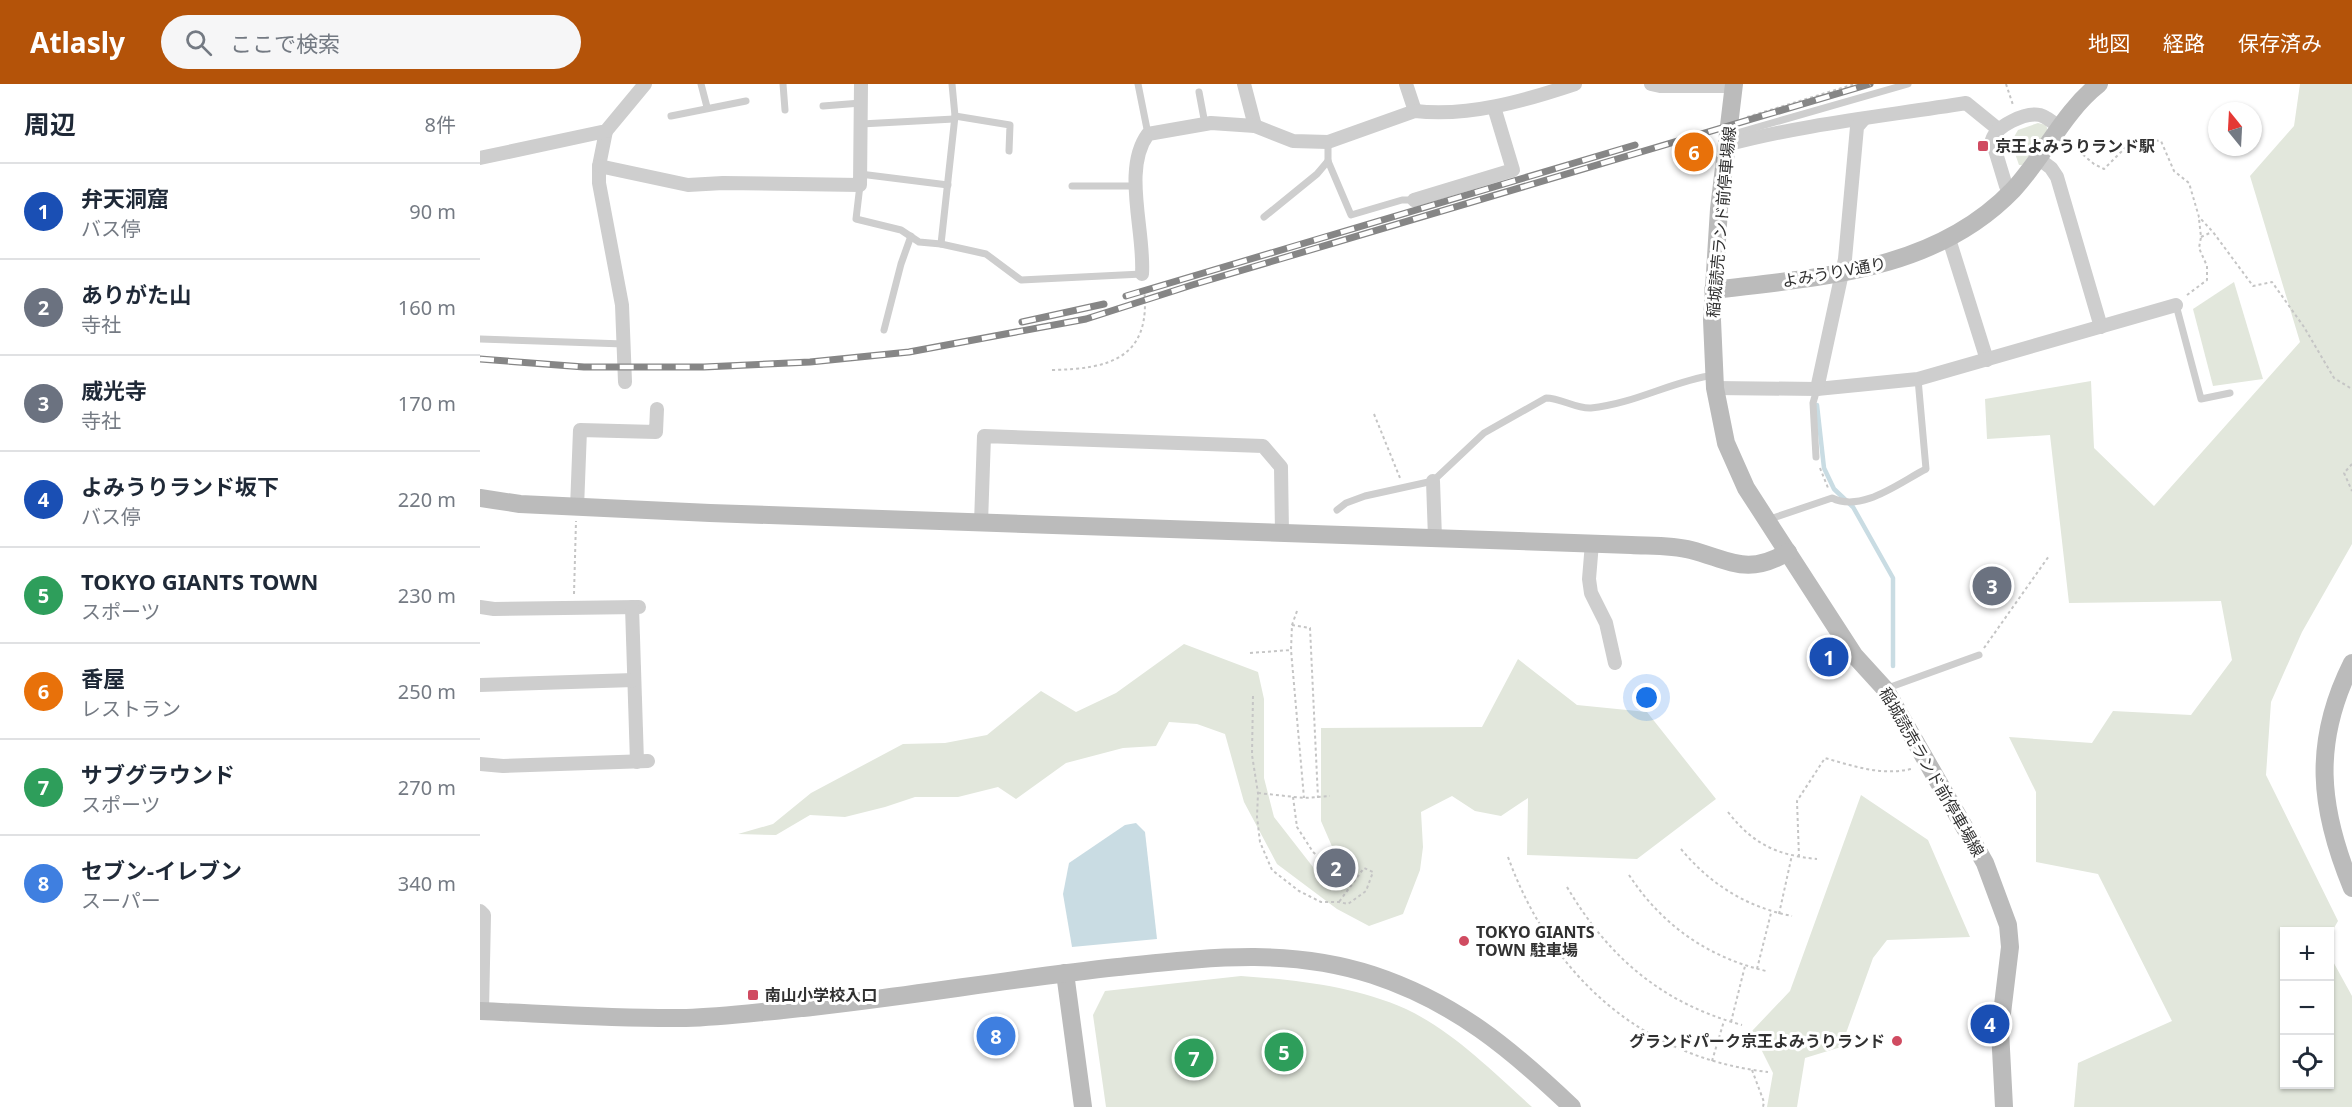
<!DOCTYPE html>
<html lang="ja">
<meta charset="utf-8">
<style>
:root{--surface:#fff;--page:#f6f6f7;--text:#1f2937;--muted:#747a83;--line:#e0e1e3;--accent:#b45309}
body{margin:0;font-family:"Noto Sans","Noto Sans JP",sans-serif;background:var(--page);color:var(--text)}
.controls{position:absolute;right:18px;bottom:18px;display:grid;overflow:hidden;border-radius:0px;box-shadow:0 2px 4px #0004}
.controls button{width:54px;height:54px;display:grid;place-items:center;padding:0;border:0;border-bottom:2px solid var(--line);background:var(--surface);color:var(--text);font:30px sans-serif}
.compass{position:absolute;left:1728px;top:18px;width:54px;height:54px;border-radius:50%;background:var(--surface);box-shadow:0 2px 4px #0004;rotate:342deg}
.you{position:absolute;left:1167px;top:614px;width:21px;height:21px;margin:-15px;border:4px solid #fff;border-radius:50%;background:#1a73e8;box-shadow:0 0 0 9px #1a73e833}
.badge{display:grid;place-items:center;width:39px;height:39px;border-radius:50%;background:var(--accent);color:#fff;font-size:20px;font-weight:700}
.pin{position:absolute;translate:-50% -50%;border:3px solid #fff;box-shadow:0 2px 6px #0006}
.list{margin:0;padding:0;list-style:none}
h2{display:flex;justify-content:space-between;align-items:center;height:78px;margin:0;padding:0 24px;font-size:26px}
h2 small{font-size:20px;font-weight:400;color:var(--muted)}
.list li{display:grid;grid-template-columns:39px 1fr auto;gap:18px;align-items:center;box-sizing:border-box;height:96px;padding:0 24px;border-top:2px solid var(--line)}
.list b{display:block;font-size:22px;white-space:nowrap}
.list p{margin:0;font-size:20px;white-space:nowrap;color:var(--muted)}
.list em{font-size:20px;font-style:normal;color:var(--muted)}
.icon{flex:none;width:33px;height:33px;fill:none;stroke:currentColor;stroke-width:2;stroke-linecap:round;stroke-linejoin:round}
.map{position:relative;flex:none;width:1872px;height:1023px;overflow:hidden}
header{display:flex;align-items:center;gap:36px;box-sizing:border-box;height:84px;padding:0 30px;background:var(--accent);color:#fff}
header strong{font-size:28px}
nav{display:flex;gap:33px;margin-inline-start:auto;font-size:21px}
.search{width:420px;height:54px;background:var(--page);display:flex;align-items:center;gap:15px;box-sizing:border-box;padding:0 21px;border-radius:33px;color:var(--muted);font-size:22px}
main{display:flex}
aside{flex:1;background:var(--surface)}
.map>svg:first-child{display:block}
</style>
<header>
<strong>Atlasly</strong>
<div class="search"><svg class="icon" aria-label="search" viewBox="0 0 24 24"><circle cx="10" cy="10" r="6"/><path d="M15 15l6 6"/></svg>ここで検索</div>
<nav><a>地図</a><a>経路</a><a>保存済み</a></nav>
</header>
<main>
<aside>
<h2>周辺<small>8件</small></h2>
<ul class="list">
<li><span class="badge" style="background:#1a4fb4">1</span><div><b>弁天洞窟</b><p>バス停</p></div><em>90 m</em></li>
<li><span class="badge" style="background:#6b7280">2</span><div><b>ありがた山</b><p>寺社</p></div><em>160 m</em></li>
<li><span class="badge" style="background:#6b7280">3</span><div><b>威光寺</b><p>寺社</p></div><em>170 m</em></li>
<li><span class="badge" style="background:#1a4fb4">4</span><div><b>よみうりランド坂下</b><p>バス停</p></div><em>220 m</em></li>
<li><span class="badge" style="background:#2e9e5b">5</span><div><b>TOKYO GIANTS TOWN</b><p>スポーツ</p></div><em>230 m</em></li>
<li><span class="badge" style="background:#e8710a">6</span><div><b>香屋</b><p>レストラン</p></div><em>250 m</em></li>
<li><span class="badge" style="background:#2e9e5b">7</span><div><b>サブグラウンド</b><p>スポーツ</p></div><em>270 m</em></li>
<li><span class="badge" style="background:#3f7fe0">8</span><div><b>セブン-イレブン</b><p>スーパー</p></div><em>340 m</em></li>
</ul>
</aside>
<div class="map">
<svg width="1872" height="1023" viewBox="0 0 1872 1023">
<rect width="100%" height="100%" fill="#fff"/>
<g fill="#e2e7dc">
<path d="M1820 0H1872V460L1822 548 1791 618 1786 691 1858 837 1850 851V848H1804V1000H1850V872L1872 912V1023H1594L1598 979 1692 937 1618 790 1556 778V708L1529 653 1612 659 1633 627 1711 631 1752 576 1741 517 1589 519 1570 351 1507 355 1505 315 1611 297 1614 364 1674 422 1820 258 1770 92 1814 42Z"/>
<path d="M1558 39 1566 41 1568 47 1542 81H1539L1531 58 1538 46Z"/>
<path d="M1754 198 1783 295 1733 302 1713 225Z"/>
<path d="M704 560 778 588 784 615V694L794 733 847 801 866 775 854 767 841 737V644L1002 643 1038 575 1097 621 1167 628 1236 715 1157 775 1047 771 1048 714 1021 732 995 727 972 712 941 728 943 763 940 786 923 830 889 842 857 825 797 780 764 718 745 650 717 640 689 638 676 662 643 664 586 679 536 715 518 703 478 713H435L405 723 365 733 330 731 296 751 258 750 293 740 331 709 423 660 465 659 507 651 561 607 596 628 636 609Z"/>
<path d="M1381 711 1448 756 1490 853 1407 856 1393 874 1361 963 1325 974 1317 1023H1287L1293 989 1272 947 1310 907Z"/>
<path d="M761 892C816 896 874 902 926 925 974 948 1013 988 1052 1023H626L613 931 625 907Z"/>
</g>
<path fill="#c9dce3" d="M656 739 665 748 677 855 592 863 583 810 589 779 645 741Z"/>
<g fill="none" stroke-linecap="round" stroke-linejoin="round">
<path stroke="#c9dce3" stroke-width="4.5" d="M1337 321 1344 384 1354 405 1373 423 1413 494V582"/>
<g stroke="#c5c5c5" stroke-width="2" stroke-dasharray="3 3" stroke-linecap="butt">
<path d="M1526 0 1533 21"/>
<path d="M1267 33 1375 0"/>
<path d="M1589 59 1614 80 1624 85 1654 55 1681 57 1694 87 1709 99 1719 133 1733 148 1773 202 1792 198 1824 243 1854 294 1872 305"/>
<path d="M1721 153 1732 148"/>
<path d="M1707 211 1727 196V182L1719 164 1721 153 1719 135"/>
<path d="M572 286C630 285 672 274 664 204"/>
<path d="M894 330 920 394"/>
<path d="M1872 380 1864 389 1872 407"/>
<path d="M1340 384 1348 404"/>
<path d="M94 510 96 437"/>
<path d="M817 527 812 541 811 566 824 714"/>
<path d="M812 541 830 544 838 714"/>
<path d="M1504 564 1569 472"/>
<path d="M770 569 811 566"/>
<path d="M773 612 772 671 778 709 777 733 780 758 792 786 819 807 841 818H859L868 820 886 807 893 788 884 784 859 818"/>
<path d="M778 709 824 714 850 712"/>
<path d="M813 713 817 743 833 768 870 802"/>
<path d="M1248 728C1273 760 1296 771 1337 775"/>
<path d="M1201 765C1230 800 1266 823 1312 832"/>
<path d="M1028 773C1071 891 1160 973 1288 988"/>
<path d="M1319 773 1317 717 1345 674C1373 682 1401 692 1431 685"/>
<path d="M1149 791C1182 841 1227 873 1286 887"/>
<path d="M1087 803C1129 874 1182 919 1262 941"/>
<path d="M1299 830 1312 771"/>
<path d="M1277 885 1291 829"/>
<path d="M1251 938 1265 882"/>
<path d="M1232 977 1244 937"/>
<path d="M1272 986 1284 1018 1283 1023"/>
</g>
<g stroke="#cecece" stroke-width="7">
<path d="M221 0 227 23"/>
<path d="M303 0 305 26"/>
<path d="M472 0 475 32 461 160 506 170 541 196 662 190"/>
<path d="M658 0 668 50"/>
<path d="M719 8 725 40"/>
<path d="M343 22 381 19"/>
<path d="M191 32 266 17"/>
<path d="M475 32 530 41 529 67"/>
<path d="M381 40 474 35"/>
<path d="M1250 51 1428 0"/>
<path d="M848 58V77L871 131 922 116H934"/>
<path d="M380 90 468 101"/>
<path d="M380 101 376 135 421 146 439 158 461 160"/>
<path d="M592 102H656"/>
<path d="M784 133 837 90 848 77"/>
<path d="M1696 221 1721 315 1750 309"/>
<path d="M404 246 421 180 431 152"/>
<path d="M0 255 144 260"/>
<path d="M1336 373 1333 319 1337 305"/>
<path d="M857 426 866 419 885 412 953 397 1004 349 1066 314C1081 314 1096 325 1111 324 1154 320 1192 297 1234 291"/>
<path d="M1287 436 1352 414C1382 429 1420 398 1446 385L1438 295"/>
<path d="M1405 605 1499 571"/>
</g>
<g stroke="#cecece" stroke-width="14">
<path d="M764 0 775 42"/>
<path d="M926 0 935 27"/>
<path d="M1171 0 1180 2H1254"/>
<path d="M126 47 119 82V99L142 221 145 298"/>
<path d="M1246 61C1324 40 1406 32 1486 19L1518 45"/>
<path d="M0 74 126 47 165 0"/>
<path d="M1559 75 1571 84 1577 93 1621 243"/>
<path d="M119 82 208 101 243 99 380 101 381 0"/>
<path d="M1531 107 1526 102 1512 56C1516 42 1545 28 1560 31 1567 33 1574 39 1580 44"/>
<path d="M934 116 1033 86 1014 23"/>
<path d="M1469 155 1507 276"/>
<path d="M662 190C665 147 642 85 668 50L731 39 775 42 813 57 848 58 935 27C989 33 1044 17 1095 0"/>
<path d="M1235 304 1337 305 1438 295 1696 221"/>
<path d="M1337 305 1365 175 1377 43 1384 35"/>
<path d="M953 397 955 454"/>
<path d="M97 424 100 346 176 348 177 325"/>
<path d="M501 439 504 352 783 362 801 383 802 449"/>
<path d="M1112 459 1109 495 1111 509 1126 539 1135 579"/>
<path d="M0 523 14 525 159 523"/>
<path d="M152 523 157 678"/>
<path d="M0 601 154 596"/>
<path d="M0 680 23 682 168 677"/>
<path d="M0 827 4 831 2 927"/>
</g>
<g stroke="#bbb" stroke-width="18">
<path d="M1254 0 1239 125 1232 236 1235 304 1246 359 1266 404 1374 571 1405 605 1505 779 1528 841 1530 863 1520 946 1524 1023"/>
<path d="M1233 206C1339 193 1454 188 1533 106 1564 73 1583 28 1619 0"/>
<path d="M0 414 40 420 230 429 1151 461C1171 462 1192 461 1211 466 1252 477 1267 492 1308 468"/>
<path d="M1872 579C1832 659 1839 724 1872 804"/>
<path d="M585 889 603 1023"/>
<path d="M0 927C69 930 137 935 206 934 238 933 271 929 303 926 415 915 526 895 638 883 726 874 807 863 893 891 975 918 1031 965 1092 1023"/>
</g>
<defs>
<g id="rail">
<path d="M646 212 1155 61"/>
<path d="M542 238 624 220"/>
<path d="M0 275 104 283H224L330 278 429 268 606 235 712 201 1390 0"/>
</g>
</defs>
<use href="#rail" stroke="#868686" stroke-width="7"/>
<use href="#rail" stroke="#fff" stroke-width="4.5" stroke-dasharray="14" stroke-linecap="butt"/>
</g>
<g fill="#d04b61" stroke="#fff" stroke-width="2">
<rect x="1497" y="56" width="12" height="12" rx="3"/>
<circle cx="984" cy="857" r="6"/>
<rect x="267" y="905" width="12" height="12" rx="3"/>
<circle cx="1417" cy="957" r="6"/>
</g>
<g text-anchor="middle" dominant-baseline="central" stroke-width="6" stroke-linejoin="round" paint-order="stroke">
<g font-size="16" font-weight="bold" fill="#313131" stroke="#fff" text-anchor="start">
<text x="1515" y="62">京王よみうりランド駅</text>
<text x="996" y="848">TOKYO GIANTS<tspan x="996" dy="18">TOWN 駐車場</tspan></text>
<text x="285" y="911">南山小学校入口</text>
<text x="1405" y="957" text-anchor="end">グランドパーク京王よみうりランド</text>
</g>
<g font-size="16" fill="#313131" stroke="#fff">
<text transform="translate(1241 138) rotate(-85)">稲城読売ランド前停車場線</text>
<text transform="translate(1354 188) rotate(-10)">よみうりV通り</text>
<text transform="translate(1452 688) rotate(60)">稲城読売ランド前停車場線</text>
</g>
</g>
</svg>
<div class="controls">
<button>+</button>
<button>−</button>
<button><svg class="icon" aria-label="locate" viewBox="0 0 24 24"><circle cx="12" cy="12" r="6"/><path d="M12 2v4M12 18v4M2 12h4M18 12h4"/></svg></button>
</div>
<svg class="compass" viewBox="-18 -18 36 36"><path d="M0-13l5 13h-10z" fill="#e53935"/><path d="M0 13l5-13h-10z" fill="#747a83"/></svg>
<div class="you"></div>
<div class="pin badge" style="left:1349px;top:573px;background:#1a4fb4">1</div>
<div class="pin badge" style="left:856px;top:784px;background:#6b7280">2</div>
<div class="pin badge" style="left:1512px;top:502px;background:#6b7280">3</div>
<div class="pin badge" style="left:1510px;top:940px;background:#1a4fb4">4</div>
<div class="pin badge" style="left:804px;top:968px;background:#2e9e5b">5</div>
<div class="pin badge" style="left:1214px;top:68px;background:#e8710a">6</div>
<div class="pin badge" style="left:714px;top:974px;background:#2e9e5b">7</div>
<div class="pin badge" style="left:516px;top:952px;background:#3f7fe0">8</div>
</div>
</main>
